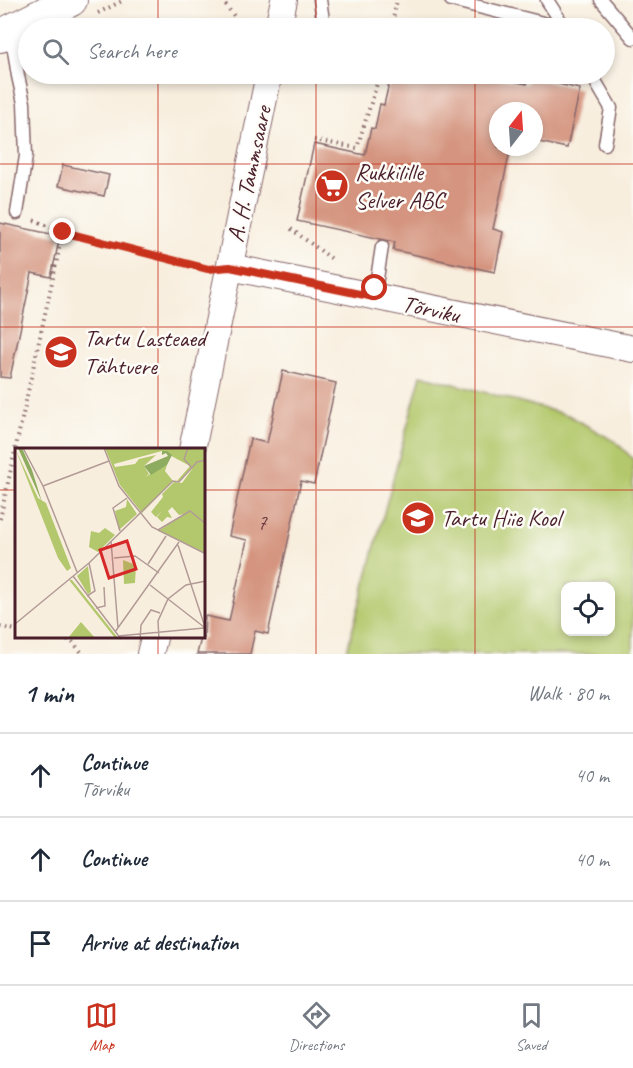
<!DOCTYPE html>
<meta charset="utf-8">
<style>
:root{--surface:#fff;--page:#f6f6f7;--text:#1f2937;--muted:#747a83;--line:#e0e1e3;--accent:#c8321e}
body{margin:0;font-family:Caveat,sans-serif;background:var(--page);color:var(--text)}
.controls{position:absolute;right:18px;bottom:18px;display:grid;overflow:hidden;border-radius:12px;box-shadow:0 3px 9px #0003}
.controls button{width:54px;height:54px;display:grid;place-items:center;padding:0;border:0;border-bottom:2px solid var(--line);background:var(--surface);color:var(--text);font:30px sans-serif}
.compass{position:absolute;left:489px;top:102px;width:54px;height:54px;border-radius:50%;background:var(--surface);box-shadow:0 3px 9px #0003;rotate:17deg}
.stop{position:absolute;width:18px;height:18px;margin:-14px;border:4px solid #c8321e;border-radius:50%;background:#fff}
.stop.end{background:#c8321e;border-color:#fff;box-shadow:0 2px 6px #0008}
.list{margin:0;padding:0;list-style:none}
h2{display:flex;justify-content:space-between;align-items:center;height:78px;margin:0;padding:0 24px;font-size:26px}
h2 small{font-size:20px;font-weight:400;color:var(--muted)}
.list li{display:grid;grid-template-columns:39px 1fr auto;gap:18px;align-items:center;box-sizing:border-box;height:84px;padding:0 24px;border-top:2px solid var(--line)}
.list b{display:block;font-size:22px;white-space:nowrap}
.list p{margin:0;font-size:20px;white-space:nowrap;color:var(--muted)}
.list em{font-size:20px;font-style:normal;color:var(--muted)}
.icon{flex:none;width:33px;height:33px;fill:none;stroke:currentColor;stroke-width:2;stroke-linecap:round;stroke-linejoin:round}
.map{position:relative;flex:none;width:633px;height:654px;overflow:hidden}
.search{position:absolute;background:var(--surface);box-shadow:0 3px 9px #0003;left:18px;right:18px;top:18px;height:66px;display:flex;align-items:center;gap:15px;box-sizing:border-box;padding:0 21px;border-radius:33px;color:var(--muted);font-size:22px}
.sheet{height:330px;background:var(--surface)}
nav{display:flex;justify-content:space-around;align-items:center;box-sizing:border-box;height:84px;border-top:2px solid var(--line);background:var(--surface);font-size:16px;color:var(--muted)}
nav a{display:grid;justify-items:center;gap:3px}
nav .on{color:var(--accent)}
.map>svg:first-child{display:block}
</style>
<div class="map">
<svg width="633" height="654" viewBox="0 0 633 654">
<rect width="100%" height="100%" fill="#fdfcf7"/>
<filter id="ink" filterUnits="userSpaceOnUse"><feTurbulence type="fractalNoise" baseFrequency=".0167" numOctaves="2"/><feDisplacementMap in="SourceGraphic" scale="12" xChannelSelector="R" yChannelSelector="G"/><feConvolveMatrix kernelMatrix="1 2 1 2 8 2 1 2 1" color-interpolation-filters="sRGB"/></filter>
<filter id="wash" filterUnits="userSpaceOnUse"><feTurbulence type="fractalNoise" baseFrequency=".008" numOctaves="4" result="noise"/><feDisplacementMap in="SourceGraphic" scale="24" xChannelSelector="R" yChannelSelector="G"/><feGaussianBlur stdDeviation="1.35" result="paint"/><feColorMatrix in="noise" values="0 0 0 0 0 0 0 0 0 0 0 0 0 0 0 0 0 1.4 0 .05"/><feComposite in="paint" operator="in"/></filter>
<g filter="url(#wash)">
<rect width="100%" height="100%" fill="#f8eede"/>
<path fill="#b3c86c" stroke="#7e744c" stroke-width="1.5" fill-rule="evenodd" d="M421 375 568 415 616 442 633 459V654H346ZM566 586H610V632H566Z"/>
<g id="blocks">
<g fill="#d4947f">
<path d="M397 74H479L527 84 528 77 580 89 567 148 534 141V111H498V147H511L493 229 503 232 495 272 393 250 395 242 297 221 314 144 365 155 371 128 375 129 380 104 384 105 390 79 395 80Z"/>
<path d="M63 165 109 175 104 196 58 186Z"/>
<path d="M0 223 60 236 51 277 32 273 10 378 0 377Z"/>
<path d="M283 371 336 383 314 484 301 481 268 634 255 631 250 654H197L201 638H204L205 616 229 621 247 540 229 536 250 439 267 443Z"/>
</g>
</g>
</g>
<g filter="url(#ink)">
<use href="#blocks" fill-opacity="0" stroke="#87676a" stroke-width="1.5"/>
<g fill="none" stroke-linecap="round" stroke-linejoin="round">
<defs>
<g id="service">
<path d="M320 0 324 27"/>
<path d="M451 0 563 28"/>
<path d="M547 0 565 28"/>
<path d="M601 0 633 38"/>
<path d="M11 31 18 76 24 103 26 156 17 213"/>
<path d="M591 74 611 108 605 144"/>
<path d="M374 297 382 247"/>
</g>
<g id="minor">
<path d="M278 28 284 0"/>
<path d="M230 267 633 349"/>
<path d="M192 450 269 74"/>
<path d="M150 654 154 638"/>
</g>
<path id="tertiary" d="M0 36 71 0"/>
</defs>
<use href="#service" stroke="#87676a" stroke-width="15"/>
<use href="#minor" stroke="#87676a" stroke-width="28"/>
<use href="#tertiary" stroke="#87676a" stroke-width="34"/>
<g stroke="#87676a" stroke-width="4" stroke-dasharray="1.5 4.5" stroke-linecap="butt">
<path d="M222 0 243 28"/>
<path d="M98 13 124 0"/>
<path d="M391 28 397 0"/>
<path d="M502 74 514 76"/>
<path d="M314 140 357 148 380 74"/>
<path d="M34 220 63 232 203 268"/>
<path d="M291 229 332 259"/>
<path d="M0 519 63 232"/>
<path d="M0 627 16 630"/>
<path d="M55 638 71 640 83 654"/>
</g>
<use href="#service" stroke="#fff" stroke-width="12"/>
<use href="#minor" stroke="#fff" stroke-width="26"/>
<use href="#tertiary" stroke="#fff" stroke-width="32"/>
</g>
</g>
<g fill="none" stroke-linecap="round" stroke-linejoin="round" filter="url(#ink)">
<path stroke="#c8321e" stroke-width="8" d="M63 232 208 269 230 267 374 297 375 288"/>
</g>
<path fill="none" stroke="#c8321e" stroke-width="1.5" stroke-opacity="0.55" d="M158 0V28M316 0V28M475 0V28M158 74V450M316 74V654M475 74V654M0 164H633M0 327H633M0 490H16M204 490H633M158 638V654"/>
<defs>
<symbol id="supermarket-disc" viewBox="-11 -11 22 22"><circle r="9.5" fill="#c8321e" stroke="#fdfcf7"/><path d="M-6-5.5h2.5l.6 2H6L4.5 2H-2.5L-4.4-4H-6ZM-1.5 3.2a1.3 1.3 0 1 0 .1 0ZM3 3.2a1.3 1.3 0 1 0 .1 0Z" fill="#fff"/></symbol>
<symbol id="school-disc" viewBox="-11 -11 22 22"><circle r="9.5" fill="#c8321e" stroke="#fdfcf7"/><path d="M0-5L7-2L0 1L-7-2ZM-4 1L0 2.5L4 1V4Q0 6-4 4Z" fill="#fff"/></symbol>
</defs>
<g fill-rule="evenodd">
<use href="#supermarket-disc" x="313" y="167" width="38" height="38"/>
<use href="#school-disc" x="42" y="333" width="38" height="38"/>
<use href="#school-disc" x="399" y="499" width="38" height="38"/>
</g>
<g text-anchor="middle" dominant-baseline="central" stroke-width="5" stroke-linejoin="round" paint-order="stroke">
<g font-size="21" fill="#6c3c40">
<text x="262" y="522">7</text>
</g>
<g font-size="24" fill="#4a1f2b" stroke="#fdfcf7" text-anchor="start">
<text x="355" y="172">Rukkilille<tspan x="355" dy="28">Selver ABC</tspan></text>
<text x="84" y="338">Tartu Lasteaed<tspan x="84" dy="28">Tähtvere</tspan></text>
<text x="441" y="518">Tartu Hiie Kool</text>
</g>
<g font-size="24" fill="#4a1f2b" stroke="#fdfcf7">
<text transform="translate(249 174) rotate(-78)">A. H. Tammsaare</text>
<text transform="translate(431 309) rotate(12)">Tõrviku</text>
</g>
</g>
<g transform="translate(15 448)">
<rect width="190" height="190" fill="#f8eede"/>
<path d="M0 0 23 50 31 55 56 120 52 123 43 110ZM90 0H190V105L143 83 170 66 164 67 157 59 153 63 157 70 152 69 147 74 142 69 147 63 141 69 136 64 148 49 147 46 159 34 167 35 178 20 164 33H162L175 18 147 3 99 16 100 19 120 16 124 11 141 7 129 18 134 26 130 29 152 17 150 23 158 33 127 65 105 37ZM112 51 122 66 104 82 100 63 111 59ZM90 80 100 87 83 104 74 99 76 83 84 85ZM108 112 121 117 120 135 109 136ZM73 118 76 144 73 146 62 128ZM54 132H57L103 190H100ZM66 174 80 190H53Z" fill="#b3c86c"/>
<path d="M3 0H7L17 22 27 54ZM147 3H152L157 7 152 17 136 27 129 18 153 8 151 5 147 7Z" fill="#8eac60"/>
<path fill="none" stroke="#b29b96" stroke-width="1.5" d="M8 0 28 38 62 124M89 0 104 38 137 79 191 106M173 0 169 11 177 20M28 38 94 13M143 82 175 63 191 76M105 83 98 60 112 50M96 93 103 180M163 97 190 179M99 110 120 108 144 125M133 116 151 88M58 128 106 191M135 137 189 179M72 148 80 143 74 115M81 160 90 158 89 139M0 176 74 115 158 33 164 34 182 14 191 12M100 184 164 94M103 188 189 180M125 191 126 177 136 162 145 165M144 191 143 173 153 151 171 137 191 133"/>
<path fill="#d62828" fill-opacity="0.15" stroke="#d62828" stroke-width="3" d="M112 93 121 121 94 130 85 102Z"/>
<rect width="190" height="190" fill="none" stroke="#4a1f2b" stroke-width="3"/>
</g>
</svg>
<div class="controls">
<button><svg class="icon" aria-label="locate" viewBox="0 0 24 24"><circle cx="12" cy="12" r="6"/><path d="M12 2v4M12 18v4M2 12h4M18 12h4"/></svg></button>
</div>
<svg class="compass" viewBox="-18 -18 36 36"><path d="M0-13l5 13h-10z" fill="#e53935"/><path d="M0 13l5-13h-10z" fill="#747a83"/></svg>
<div class="stop" style="left:375px;top:288px"></div>
<div class="stop end" style="left:63px;top:232px"></div>
<div class="search"><svg class="icon" aria-label="search" viewBox="0 0 24 24"><circle cx="10" cy="10" r="6"/><path d="M15 15l6 6"/></svg>Search here</div>
</div>
<section class="sheet">
<h2>1 min<small>Walk · 80 m</small></h2>
<ul class="list">
<li><svg class="icon" aria-label="ahead" viewBox="0 0 24 24"><path d="M12 20V5M6 11l6-6 6 6"/></svg><div><b>Continue</b><p>Tõrviku</p></div><em>40 m</em></li>
<li><svg class="icon" aria-label="ahead" viewBox="0 0 24 24"><path d="M12 20V5M6 11l6-6 6 6"/></svg><div><b>Continue</b></div><em>40 m</em></li>
<li><svg class="icon" aria-label="arrive" viewBox="0 0 24 24"><path d="M6 21V4h12l-3 4 3 4H6"/></svg><div><b>Arrive at destination</b></div></li>
</ul>
</section>
<nav>
<a class="on"><svg class="icon" aria-label="map" viewBox="0 0 24 24"><path d="M3 6l6-2 6 2 6-2v14l-6 2-6-2-6 2zM9 4v14M15 6v14"/></svg>Map</a>
<a><svg class="icon" aria-label="directions" viewBox="0 0 24 24"><path d="M12 3l9 9-9 9-9-9zM9 14v-3h6M13 9l2 2-2 2"/></svg>Directions</a>
<a><svg class="icon" aria-label="saved" viewBox="0 0 24 24"><path d="M7 4h10v16l-5-4-5 4z"/></svg>Saved</a>
</nav>
